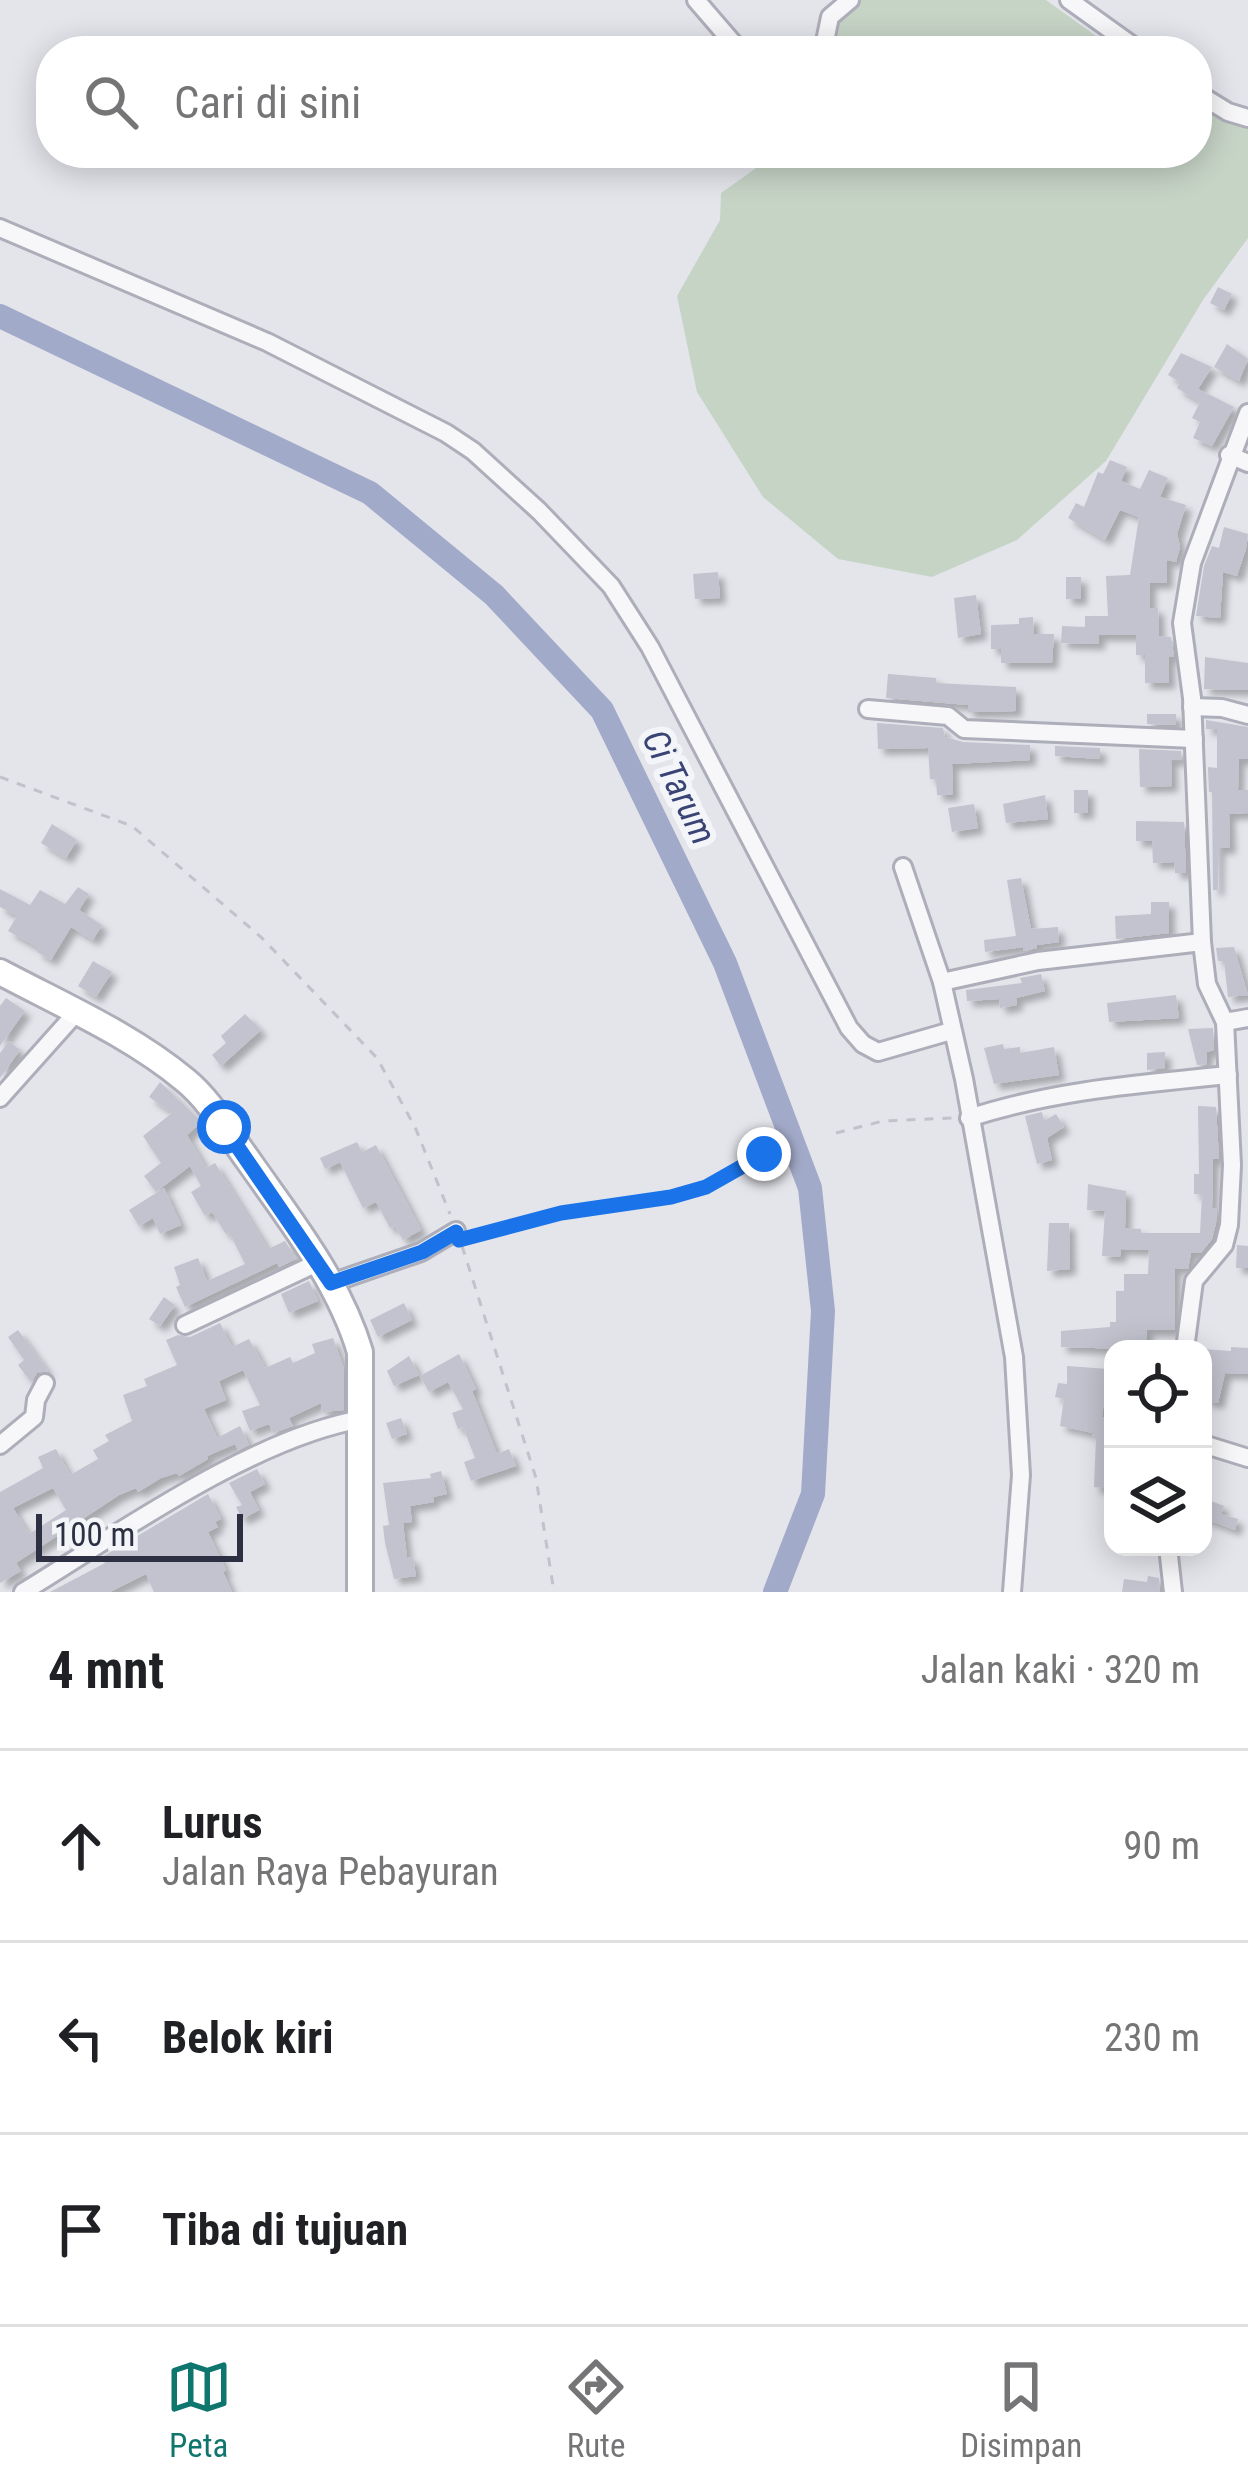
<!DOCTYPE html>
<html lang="id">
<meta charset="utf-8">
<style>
:root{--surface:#fff;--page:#f2f2f2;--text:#202124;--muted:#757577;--line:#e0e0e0;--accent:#0f766e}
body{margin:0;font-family:"Roboto Condensed",sans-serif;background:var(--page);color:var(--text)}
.controls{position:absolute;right:36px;bottom:36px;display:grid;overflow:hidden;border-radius:24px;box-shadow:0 6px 30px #0003}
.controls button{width:108px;height:108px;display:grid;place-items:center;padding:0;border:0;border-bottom:3px solid var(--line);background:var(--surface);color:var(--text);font:60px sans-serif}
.scale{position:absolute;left:36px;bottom:30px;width:207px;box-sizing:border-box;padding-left:12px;border:6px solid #2d2f43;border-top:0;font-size:33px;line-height:42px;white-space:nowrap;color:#2d2f43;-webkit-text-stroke:9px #f4f5f8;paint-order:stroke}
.stop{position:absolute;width:36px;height:36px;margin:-27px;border:9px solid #1a73e8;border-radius:50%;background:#fff}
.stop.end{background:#1a73e8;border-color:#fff;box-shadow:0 3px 12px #0008}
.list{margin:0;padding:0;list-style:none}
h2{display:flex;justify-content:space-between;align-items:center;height:156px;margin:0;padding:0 48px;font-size:51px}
h2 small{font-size:39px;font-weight:400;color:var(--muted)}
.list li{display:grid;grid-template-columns:78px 1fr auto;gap:36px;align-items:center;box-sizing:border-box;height:192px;padding:0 48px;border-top:3px solid var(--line)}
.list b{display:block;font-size:45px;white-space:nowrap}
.list p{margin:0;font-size:39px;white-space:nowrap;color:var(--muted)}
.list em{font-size:39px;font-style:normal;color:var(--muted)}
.icon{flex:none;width:66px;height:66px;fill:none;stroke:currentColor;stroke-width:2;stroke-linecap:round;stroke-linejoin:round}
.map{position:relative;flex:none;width:1248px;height:1592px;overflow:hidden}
.search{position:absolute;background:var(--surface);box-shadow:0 6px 30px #0003;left:36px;right:36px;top:36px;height:132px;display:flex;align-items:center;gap:30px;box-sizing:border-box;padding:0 42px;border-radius:48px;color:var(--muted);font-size:45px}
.sheet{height:732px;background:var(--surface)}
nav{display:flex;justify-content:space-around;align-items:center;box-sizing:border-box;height:168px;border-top:3px solid var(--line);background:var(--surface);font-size:33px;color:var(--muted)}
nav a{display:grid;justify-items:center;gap:6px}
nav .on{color:var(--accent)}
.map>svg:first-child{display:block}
</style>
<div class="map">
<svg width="1248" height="1592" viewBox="0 0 1248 1592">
<defs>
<filter id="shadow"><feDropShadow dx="6" dy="6" stdDeviation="3" flood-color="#0004"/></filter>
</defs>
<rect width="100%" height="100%" fill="#e4e5eb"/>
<g fill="#c6d4c6">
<path d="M851 0H1046L1117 51H819Z"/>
<path d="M1197 102 1248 129V238L1203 300 1106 461 1017 540 932 577 838 559 763 497 697 392 677 296 720 220 721 193 755 169 758 153H1197Z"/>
</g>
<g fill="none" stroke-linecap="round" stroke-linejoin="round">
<path stroke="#a2aac9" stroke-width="24" d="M0 316 370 493 494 595 602 710 725 963 810 1188 823 1311 813 1494 775 1592"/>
</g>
<g fill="#c2c3ce" fill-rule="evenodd" filter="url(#shadow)">
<path d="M1218 287 1232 294 1224 310 1210 303Z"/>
<path d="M1227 344 1248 359 1239 381 1214 367Z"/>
<path d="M1181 353 1212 367 1198 389 1234 407 1212 446 1193 438 1200 422 1192 418 1200 402 1177 388 1180 382 1168 375Z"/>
<path d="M1110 460 1127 467 1121 481 1140 489 1149 470 1168 478 1160 497 1186 505 1177 534 1180 547 1176 562 1167 560V583H1150V608H1158L1159 636 1171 637 1174 657H1169V683H1145V655H1136V635H1099V644L1061 643 1062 626 1085 627V616H1108L1106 576 1130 575 1139 517 1120 510 1105 540 1068 518 1076 503 1084 507 1098 472 1103 474Z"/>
<path d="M1224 527 1248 534 1246 549 1237 576 1223 572 1220 618 1196 616 1204 566 1212 546 1219 548Z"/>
<path d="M718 572 720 598 695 599 693 574Z"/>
<rect x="1066" y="577" width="15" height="22"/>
<path d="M976 595 981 634 958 638 954 598Z"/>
<path d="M1033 617 1034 634H1054L1052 663H1001V649H991V625L1019 624V618Z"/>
<path d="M1205 657 1248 663V690L1204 689Z"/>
<path d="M888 674 936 678V683L1016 687V711L968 712V705L886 698Z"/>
<path d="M1147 714H1176V725L1147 724Z"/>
<path d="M1206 720 1248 727V759H1239L1238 790H1248V813L1229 814 1230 848H1219L1218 890H1213L1212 792H1209L1208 770V767L1217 768V729H1206Z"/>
<path d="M877 723 943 728 945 737 963 742 1030 745V760L952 764 953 795H937L936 779H930L928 748 878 749Z"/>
<path d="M1055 746 1100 748V759L1055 756Z"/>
<path d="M1139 749 1181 751 1182 760H1171L1172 786 1140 787Z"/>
<rect x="1074" y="790" width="14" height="23"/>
<path d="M1045 795 1048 819 1006 823 1003 804Z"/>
<path d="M974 804 978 828 952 832 948 808Z"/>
<path d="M1136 821 1184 822 1186 873H1175L1174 862 1153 863 1152 841H1136Z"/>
<path d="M52 824 77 840 66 858 41 843Z"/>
<path d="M1021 878 1031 929 1058 927 1059 942 1037 945V948L1024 951 1023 947 985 952 984 940 1016 936 1007 880Z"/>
<path d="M78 887 89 894 79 910 102 925 93 940 71 927 51 960 37 952 39 948 8 931 17 916 0 907V889L30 905 40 890 65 904Z"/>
<path d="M1151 902H1169V933L1116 939 1115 916 1151 914Z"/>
<path d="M1234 947 1248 995 1228 997 1224 961H1218L1216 948Z"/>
<path d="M93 961 112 972 96 997 78 986Z"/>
<path d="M1041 974 1045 991 1016 998 1017 1005 1000 1008 999 999 967 1001 966 990 1022 983 1020 978Z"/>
<path d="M1176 995 1179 1018 1109 1022 1107 1003Z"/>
<path d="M6 998 25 1011 0 1046V1006Z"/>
<path d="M245 1014 261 1030 221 1066 212 1055 226 1043 221 1036Z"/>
<path d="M1213 1028 1214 1050 1207 1052V1064L1197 1065 1188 1029Z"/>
<path d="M9 1041 20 1050 0 1078V1053Z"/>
<path d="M1003 1044 1004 1049 1020 1047V1053L1054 1047 1059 1075 994 1084 984 1048Z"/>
<path d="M1165 1052V1068L1147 1070V1053Z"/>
<path d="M160 1082 202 1122 187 1135 206 1168 215 1163 268 1249 285 1241 296 1259 279 1267 277 1263 185 1307 176 1287 180 1285 174 1267 198 1258 207 1281 245 1264 229 1232 226 1234 212 1212 205 1216 191 1192 201 1186 190 1166 156 1192 144 1176 161 1163 143 1136 172 1113 149 1097Z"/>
<path d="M1198 1106 1216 1107 1219 1159H1213L1212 1208H1217L1216 1223 1212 1239 1201 1253H1191L1188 1269 1175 1268V1330H1147V1344L1127 1345V1349L1061 1347V1331L1110 1327V1322H1116V1291H1124V1274H1148L1149 1250 1121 1249 1120 1257 1102 1256 1105 1211 1087 1210 1088 1184 1126 1191 1125 1228 1141 1229V1233H1200L1202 1194H1194V1174H1199Z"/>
<path d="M1042 1112 1044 1121 1056 1114 1064 1127 1047 1138 1052 1160 1037 1164 1025 1116Z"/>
<path d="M357 1142 362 1152 376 1145 421 1230 403 1240 395 1226 390 1228 376 1202 363 1208 340 1162 325 1169 320 1158Z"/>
<path d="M164 1188 181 1225 160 1234 153 1218 139 1226 129 1210Z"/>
<path d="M1049 1223H1069L1070 1269 1047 1271Z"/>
<path d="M1237 1245 1248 1246V1268H1236Z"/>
<path d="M309 1281 318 1301 289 1313 281 1294Z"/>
<path d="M164 1297 175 1305 160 1326 149 1319Z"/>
<path d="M404 1303 412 1320 378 1337 370 1320Z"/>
<path d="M220 1323 232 1347 249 1339 265 1368 290 1357 293 1363 315 1353 312 1344 333 1338 344 1369V1410L322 1412 321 1403 289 1418 293 1426 273 1433 269 1424 250 1431 242 1411 260 1405 243 1370 219 1381 226 1400 204 1409 217 1438 240 1426 249 1445 238 1450 235 1444 207 1456 208 1459 179 1476 177 1473 161 1478 138 1492 136 1488 119 1495 16 1563 21 1571 0 1583V1492L43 1468 38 1457 56 1449 70 1475 98 1459 93 1450 109 1441 105 1435 132 1421 123 1395 147 1386 144 1379 177 1365 166 1340 178 1335 190 1337ZM53 1488 66 1510 29 1534 13 1508Z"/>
<path d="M18 1330 48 1371 37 1373 31 1382 18 1365 24 1360 8 1337Z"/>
<path d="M1231 1347 1248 1348V1374L1225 1373 1218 1403 1204 1400 1203 1349 1231 1351Z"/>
<path d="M459 1354 476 1389 472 1391 497 1454 509 1449 516 1466 471 1481 464 1462 475 1458 463 1427 458 1429 452 1413 463 1409 448 1382 429 1392 420 1376Z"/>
<path d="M409 1356 419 1375 394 1386 387 1371Z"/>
<path d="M1067 1366 1108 1369 1102 1417 1113 1419 1112 1489 1094 1487 1096 1439 1092 1438 1093 1433 1060 1426 1064 1399 1055 1397 1058 1383 1067 1384Z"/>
<path d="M401 1418 407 1434 392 1439 386 1423Z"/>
<path d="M257 1469 265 1484 250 1492 259 1510 242 1519 236 1507 242 1505 229 1483Z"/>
<path d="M441 1471 447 1494 433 1497 434 1502 410 1506 412 1522 403 1523 407 1558 413 1557 416 1576 394 1579 385 1543 383 1526 389 1525 383 1483 431 1478 430 1474Z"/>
<path d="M208 1494 221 1519 215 1522 218 1527 208 1532 226 1570 223 1572 232 1592H154L146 1574 110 1592H50L105 1563 102 1557Z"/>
<path d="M1211 1501 1224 1506 1221 1514 1238 1519 1235 1530 1203 1518V1509L1207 1510Z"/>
<path d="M1148 1576 1159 1578 1160 1592H1122L1124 1579 1147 1582Z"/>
</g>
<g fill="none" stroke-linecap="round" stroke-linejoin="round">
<defs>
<path id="service" d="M705 153V154"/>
<g id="minor">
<path d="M696 0 740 51"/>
<path d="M1069 0 1140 51"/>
<path d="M823 51 830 17 850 0"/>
<path d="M1197 93 1228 112 1248 118"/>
<path d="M0 228 267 342 446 433 473 451 539 511 611 586 650 647 849 1028 863 1044 878 1052 951 1031"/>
<path d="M1248 413 1192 563 1182 623 1192 698 1202 942 1207 984 1225 1022 1248 1018"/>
<path d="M1229 455 1248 463"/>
<path d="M1192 707 1222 708 1248 715"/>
<path d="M868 709 948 716 964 729 1194 739"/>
<path d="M903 867 942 982 964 1079 1014 1357 1021 1475 1012 1592"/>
<path d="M942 982 1038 961 1202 942"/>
<path d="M0 1098 76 1013"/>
<path d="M969 1118C1054 1090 1140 1084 1228 1075"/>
<path d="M331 1283 421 1252 456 1231"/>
<path d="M185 1325 317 1263"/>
<path d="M1185 1349 1194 1281 1224 1245 1229 1225 1232 1165 1225 1022"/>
<path d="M1203 1444 1248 1458"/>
<path d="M0 1445 34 1417 36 1400 45 1383"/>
<path d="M1168 1547 1173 1592"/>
<path d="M23 1592C118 1534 252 1438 362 1419"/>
</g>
<path id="secondary" d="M0 972C62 1005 131 1035 185 1080 211 1101 228 1133 248 1160 290 1220 339 1281 360 1352V1592"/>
</defs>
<use href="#service" stroke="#adaeb9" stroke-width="15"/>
<use href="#minor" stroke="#adaeb9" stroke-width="22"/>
<use href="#secondary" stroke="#adaeb9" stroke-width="30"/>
<g stroke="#c2c3ca" stroke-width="3" stroke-dasharray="9 9" stroke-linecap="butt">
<path d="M0 777 132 826 262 938 377 1058 415 1127 450 1214"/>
<path d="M836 1133 883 1121 953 1118"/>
<path d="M473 1237 561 1213 671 1197 706 1187 764 1154"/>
<path d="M462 1246 536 1478 554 1592"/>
</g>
<use href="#service" stroke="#f7f7f9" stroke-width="9"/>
<use href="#minor" stroke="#f7f7f9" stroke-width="16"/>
<use href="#secondary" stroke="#fff" stroke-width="24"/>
</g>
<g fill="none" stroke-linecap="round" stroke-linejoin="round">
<path stroke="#1a73e8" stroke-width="15" d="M224 1127 331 1283 422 1252 456 1232 459 1240 561 1213 671 1197 706 1187 764 1154"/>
</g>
<g text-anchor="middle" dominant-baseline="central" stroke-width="12" stroke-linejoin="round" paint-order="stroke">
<g font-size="36" font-style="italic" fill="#394475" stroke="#f4f5f8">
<text transform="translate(679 787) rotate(64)">Ci Tarum</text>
</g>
</g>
</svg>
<div class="controls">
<button><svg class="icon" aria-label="locate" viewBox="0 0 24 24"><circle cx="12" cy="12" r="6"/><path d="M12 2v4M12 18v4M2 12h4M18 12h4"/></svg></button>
<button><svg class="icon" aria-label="layers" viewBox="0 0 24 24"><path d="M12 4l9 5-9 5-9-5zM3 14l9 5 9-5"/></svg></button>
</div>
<div class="scale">100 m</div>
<div class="stop" style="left:224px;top:1127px"></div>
<div class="stop end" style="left:764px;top:1154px"></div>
<div class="search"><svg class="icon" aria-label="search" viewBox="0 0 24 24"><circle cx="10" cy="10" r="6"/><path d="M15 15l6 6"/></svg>Cari di sini</div>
</div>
<section class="sheet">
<h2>4 mnt<small>Jalan kaki · 320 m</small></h2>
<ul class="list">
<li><svg class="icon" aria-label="ahead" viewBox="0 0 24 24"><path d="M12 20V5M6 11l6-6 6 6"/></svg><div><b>Lurus</b><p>Jalan Raya Pebayuran</p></div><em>90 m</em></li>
<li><svg class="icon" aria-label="left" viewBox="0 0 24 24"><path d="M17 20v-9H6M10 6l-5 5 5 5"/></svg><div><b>Belok kiri</b></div><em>230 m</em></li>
<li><svg class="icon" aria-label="arrive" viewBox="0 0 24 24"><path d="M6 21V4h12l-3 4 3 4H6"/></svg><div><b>Tiba di tujuan</b></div></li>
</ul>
</section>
<nav>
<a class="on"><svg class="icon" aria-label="map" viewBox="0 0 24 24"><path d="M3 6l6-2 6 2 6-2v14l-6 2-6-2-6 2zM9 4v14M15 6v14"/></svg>Peta</a>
<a><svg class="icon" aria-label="directions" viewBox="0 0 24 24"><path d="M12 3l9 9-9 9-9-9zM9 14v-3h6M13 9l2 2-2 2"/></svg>Rute</a>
<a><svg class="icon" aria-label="saved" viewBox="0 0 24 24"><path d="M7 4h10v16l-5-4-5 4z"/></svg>Disimpan</a>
</nav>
